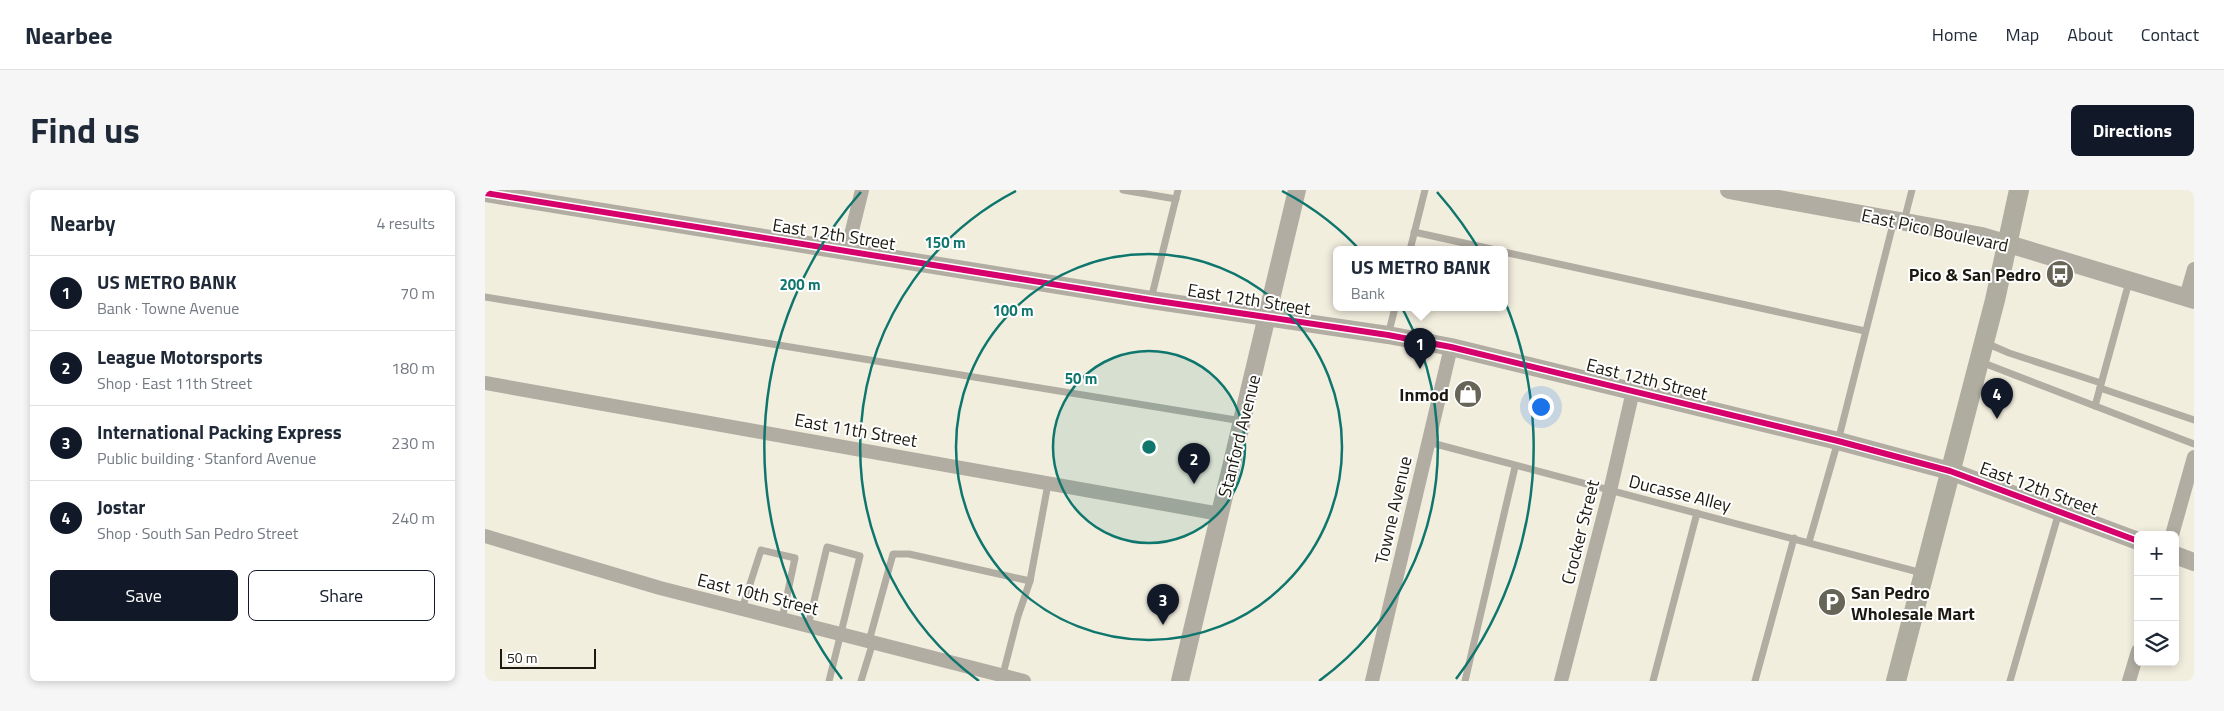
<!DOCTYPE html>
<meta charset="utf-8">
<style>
:root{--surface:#fff;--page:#f6f6f7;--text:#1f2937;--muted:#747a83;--line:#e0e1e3;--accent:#111827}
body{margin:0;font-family:"Titillium Web",sans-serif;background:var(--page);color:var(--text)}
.controls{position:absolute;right:15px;bottom:15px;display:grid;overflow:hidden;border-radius:8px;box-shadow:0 2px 8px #0003}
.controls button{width:45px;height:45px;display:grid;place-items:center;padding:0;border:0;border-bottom:1px solid var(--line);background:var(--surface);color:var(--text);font:25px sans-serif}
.scale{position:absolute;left:15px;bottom:12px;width:96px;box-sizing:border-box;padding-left:5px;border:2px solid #1c1a10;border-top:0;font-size:14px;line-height:18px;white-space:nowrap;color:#1c1a10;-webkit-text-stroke:4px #fff;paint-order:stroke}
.you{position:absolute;left:1055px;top:216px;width:18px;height:18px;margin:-12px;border:4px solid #fff;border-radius:50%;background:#1a73e8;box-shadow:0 0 0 8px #1a73e833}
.badge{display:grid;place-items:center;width:32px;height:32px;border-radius:50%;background:var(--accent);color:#fff;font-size:16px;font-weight:700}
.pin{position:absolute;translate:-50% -41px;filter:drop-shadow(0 1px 2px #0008)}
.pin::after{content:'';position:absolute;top:26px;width:18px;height:15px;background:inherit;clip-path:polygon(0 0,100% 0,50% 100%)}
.popup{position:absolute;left:848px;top:56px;width:175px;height:65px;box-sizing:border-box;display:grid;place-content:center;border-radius:8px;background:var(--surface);filter:drop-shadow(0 1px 4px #0005);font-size:16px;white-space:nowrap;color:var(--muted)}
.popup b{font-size:19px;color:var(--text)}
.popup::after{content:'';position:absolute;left:50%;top:100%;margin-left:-10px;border:10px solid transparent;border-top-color:var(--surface)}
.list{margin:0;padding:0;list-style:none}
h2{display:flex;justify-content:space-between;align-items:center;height:65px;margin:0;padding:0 20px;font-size:21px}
h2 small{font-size:16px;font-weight:400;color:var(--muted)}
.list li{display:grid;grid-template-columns:32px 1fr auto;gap:15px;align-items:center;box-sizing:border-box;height:75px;padding:0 20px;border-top:1px solid var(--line)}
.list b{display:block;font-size:19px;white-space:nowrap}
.list p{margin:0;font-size:16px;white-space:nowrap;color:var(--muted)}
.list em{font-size:16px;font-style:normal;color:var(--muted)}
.actions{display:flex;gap:10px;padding:15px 20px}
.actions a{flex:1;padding:11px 0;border:1px solid var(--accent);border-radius:8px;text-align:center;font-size:18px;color:var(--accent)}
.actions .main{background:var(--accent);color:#fff}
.icon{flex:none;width:28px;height:28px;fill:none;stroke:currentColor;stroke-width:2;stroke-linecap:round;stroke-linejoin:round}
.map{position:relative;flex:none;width:1709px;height:491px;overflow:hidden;border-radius:8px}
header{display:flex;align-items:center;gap:30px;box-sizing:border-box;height:70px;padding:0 25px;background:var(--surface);border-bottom:1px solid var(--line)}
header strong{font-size:24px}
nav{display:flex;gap:28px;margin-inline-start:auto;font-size:18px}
.intro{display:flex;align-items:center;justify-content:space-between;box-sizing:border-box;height:120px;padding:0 30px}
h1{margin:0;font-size:35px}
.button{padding:12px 22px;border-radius:8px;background:var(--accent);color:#fff;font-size:18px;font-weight:700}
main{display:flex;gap:30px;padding:0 30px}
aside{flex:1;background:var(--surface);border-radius:8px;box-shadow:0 2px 8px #0003}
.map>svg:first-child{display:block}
</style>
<header>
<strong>Nearbee</strong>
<nav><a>Home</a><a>Map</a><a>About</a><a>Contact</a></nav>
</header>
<div class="intro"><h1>Find us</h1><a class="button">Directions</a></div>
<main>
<aside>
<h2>Nearby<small>4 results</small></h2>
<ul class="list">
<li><span class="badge">1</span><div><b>US METRO BANK</b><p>Bank · Towne Avenue</p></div><em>70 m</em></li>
<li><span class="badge">2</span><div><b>League Motorsports</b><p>Shop · East 11th Street</p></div><em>180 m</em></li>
<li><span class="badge">3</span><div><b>International Packing Express</b><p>Public building · Stanford Avenue</p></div><em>230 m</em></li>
<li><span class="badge">4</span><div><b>Jostar</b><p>Shop · South San Pedro Street</p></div><em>240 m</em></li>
</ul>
<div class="actions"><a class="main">Save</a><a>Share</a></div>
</aside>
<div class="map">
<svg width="1709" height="491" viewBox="0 0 1709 491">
<rect width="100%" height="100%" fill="#f2eede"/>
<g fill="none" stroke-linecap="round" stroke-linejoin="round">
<g stroke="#b1ada2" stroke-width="7">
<path d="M638 0 691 9"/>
<path d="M1419 31 1427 0"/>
<path d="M929 42 1011 60"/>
<path d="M925 60 940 0"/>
<path d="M1019 62 1380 141"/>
<path d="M0 107 757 231"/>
<path d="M666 109 693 0"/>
<path d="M903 145 910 118"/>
<path d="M1501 153 1524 163 1616 193"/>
<path d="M1496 172 1709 254"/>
<path d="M1615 198 1709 230"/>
<path d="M1610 216 1644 92"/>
<path d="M943 252 1437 383"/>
<path d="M1324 352 1353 251 1409 30"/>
<path d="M257 419 276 360 310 368 297 429"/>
<path d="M323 436 342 357 375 366 344 491"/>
<path d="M384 451 408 364H424L545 391"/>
<path d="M517 488 533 426 545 391 563 294"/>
<path d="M376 491 388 452"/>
<path d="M980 491 1030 277"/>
<path d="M1168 491 1212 323"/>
<path d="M1270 491 1309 348"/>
<path d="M1525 491 1574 322"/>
</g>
<g stroke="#b1ada2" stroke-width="14">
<path d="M362 61 377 0"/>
<path d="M1701 107 1709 79"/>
<path d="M0 193 735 324"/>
<path d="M1687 345 1709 267"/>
<path d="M0 346 175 398 539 491"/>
<path d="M887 491 966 157"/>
<path d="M1076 491 1125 301 1148 201"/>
<path d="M1644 491 1653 461"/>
</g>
<g stroke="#b1ada2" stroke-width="18">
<path d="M1244 0 1497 46 1709 110"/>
<path d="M0 3 666 110 903 145 966 157 1353 251 1465 281 1653 351"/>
<path d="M1690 365 1709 372"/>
<path d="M695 491 812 0"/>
</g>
<path stroke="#afad9f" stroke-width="20" d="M1411 491 1510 110 1534 0"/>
<defs>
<path id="cycleway" d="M0 3 666 110 903 145 966 157 1353 251 1465 281 1653 351"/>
</defs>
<use href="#cycleway" stroke="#fff" stroke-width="9"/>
<use href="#cycleway" stroke="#d6006c" stroke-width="6"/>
</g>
<circle cx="664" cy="257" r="96" fill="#0f766e" fill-opacity=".12"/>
<g fill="none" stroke="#0f766e" stroke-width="2.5">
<circle cx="664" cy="257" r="96"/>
<circle cx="664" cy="257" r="193"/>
<path d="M494 491A289 289 0 0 1 531 1M797 1A289 289 0 0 1 834 491"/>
<path d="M357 489A385 385 0 0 1 376 2M952 2A385 385 0 0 1 971 489"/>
</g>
<defs>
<symbol id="bus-disc" viewBox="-11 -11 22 22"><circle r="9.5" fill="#676458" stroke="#fff"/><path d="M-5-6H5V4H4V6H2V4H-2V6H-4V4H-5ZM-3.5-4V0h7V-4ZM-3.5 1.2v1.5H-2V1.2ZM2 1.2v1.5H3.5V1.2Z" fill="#fff"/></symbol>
<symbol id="shop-disc" viewBox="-11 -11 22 22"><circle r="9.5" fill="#676458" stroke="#fff"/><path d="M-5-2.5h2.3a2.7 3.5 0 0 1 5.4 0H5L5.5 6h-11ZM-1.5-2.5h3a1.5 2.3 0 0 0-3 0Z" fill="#fff"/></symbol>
<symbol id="parking-disc" viewBox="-11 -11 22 22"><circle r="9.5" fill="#676458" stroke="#fff"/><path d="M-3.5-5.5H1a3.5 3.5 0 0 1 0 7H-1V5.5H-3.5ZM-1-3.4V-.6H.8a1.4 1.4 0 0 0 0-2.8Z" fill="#fff"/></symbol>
</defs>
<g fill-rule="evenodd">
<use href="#bus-disc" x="1559" y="68" width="32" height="32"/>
<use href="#shop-disc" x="967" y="188" width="32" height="32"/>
<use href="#parking-disc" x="1331" y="396" width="32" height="32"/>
</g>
<g text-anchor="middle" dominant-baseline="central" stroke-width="4" stroke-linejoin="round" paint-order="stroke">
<g font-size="18" fill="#1c1a10" stroke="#fff">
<text transform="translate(1450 40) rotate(12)">East Pico Boulevard</text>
<text transform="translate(349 44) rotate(9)">East 12th Street</text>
<text transform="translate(764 109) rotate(9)">East 12th Street</text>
<text transform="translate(1162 189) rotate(14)">East 12th Street</text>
<text transform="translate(371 240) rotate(10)">East 11th Street</text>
<text transform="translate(754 246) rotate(-76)">Stanford Avenue</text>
<text transform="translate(1554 298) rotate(20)">East 12th Street</text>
<text transform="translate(1195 303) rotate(14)">Ducasse Alley</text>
<text transform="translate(908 320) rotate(-77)">Towne Avenue</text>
<text transform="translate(1095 342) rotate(-76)">Crocker Street</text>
<text transform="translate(273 404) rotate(14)">East 10th Street</text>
</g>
<g font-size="18" font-weight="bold" fill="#1c1a10" stroke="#fff" text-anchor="end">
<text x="1556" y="84">Pico &amp; San Pedro</text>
<text x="964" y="204">Inmod</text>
<text x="1366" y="402" text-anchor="start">San Pedro<tspan x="1366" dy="21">Wholesale Mart</tspan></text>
</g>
</g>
<circle cx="664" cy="257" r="8" fill="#0f766e" stroke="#fff" stroke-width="2.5"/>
<g font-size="15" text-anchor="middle" font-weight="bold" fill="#0f766e" stroke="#fff" stroke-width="4" stroke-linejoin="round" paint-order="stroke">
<text x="460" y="58">150 m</text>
<text x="315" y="100">200 m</text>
<text x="528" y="126">100 m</text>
<text x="596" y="194">50 m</text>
</g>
</svg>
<div class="controls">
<button>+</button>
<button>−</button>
<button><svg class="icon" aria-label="layers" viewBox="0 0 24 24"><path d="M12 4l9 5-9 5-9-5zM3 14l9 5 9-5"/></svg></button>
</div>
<div class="scale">50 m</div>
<div class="you"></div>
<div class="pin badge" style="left:935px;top:179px">1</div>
<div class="popup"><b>US METRO BANK</b>Bank</div>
<div class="pin badge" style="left:709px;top:294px">2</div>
<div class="pin badge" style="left:678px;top:435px">3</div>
<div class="pin badge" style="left:1512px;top:229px">4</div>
</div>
</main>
